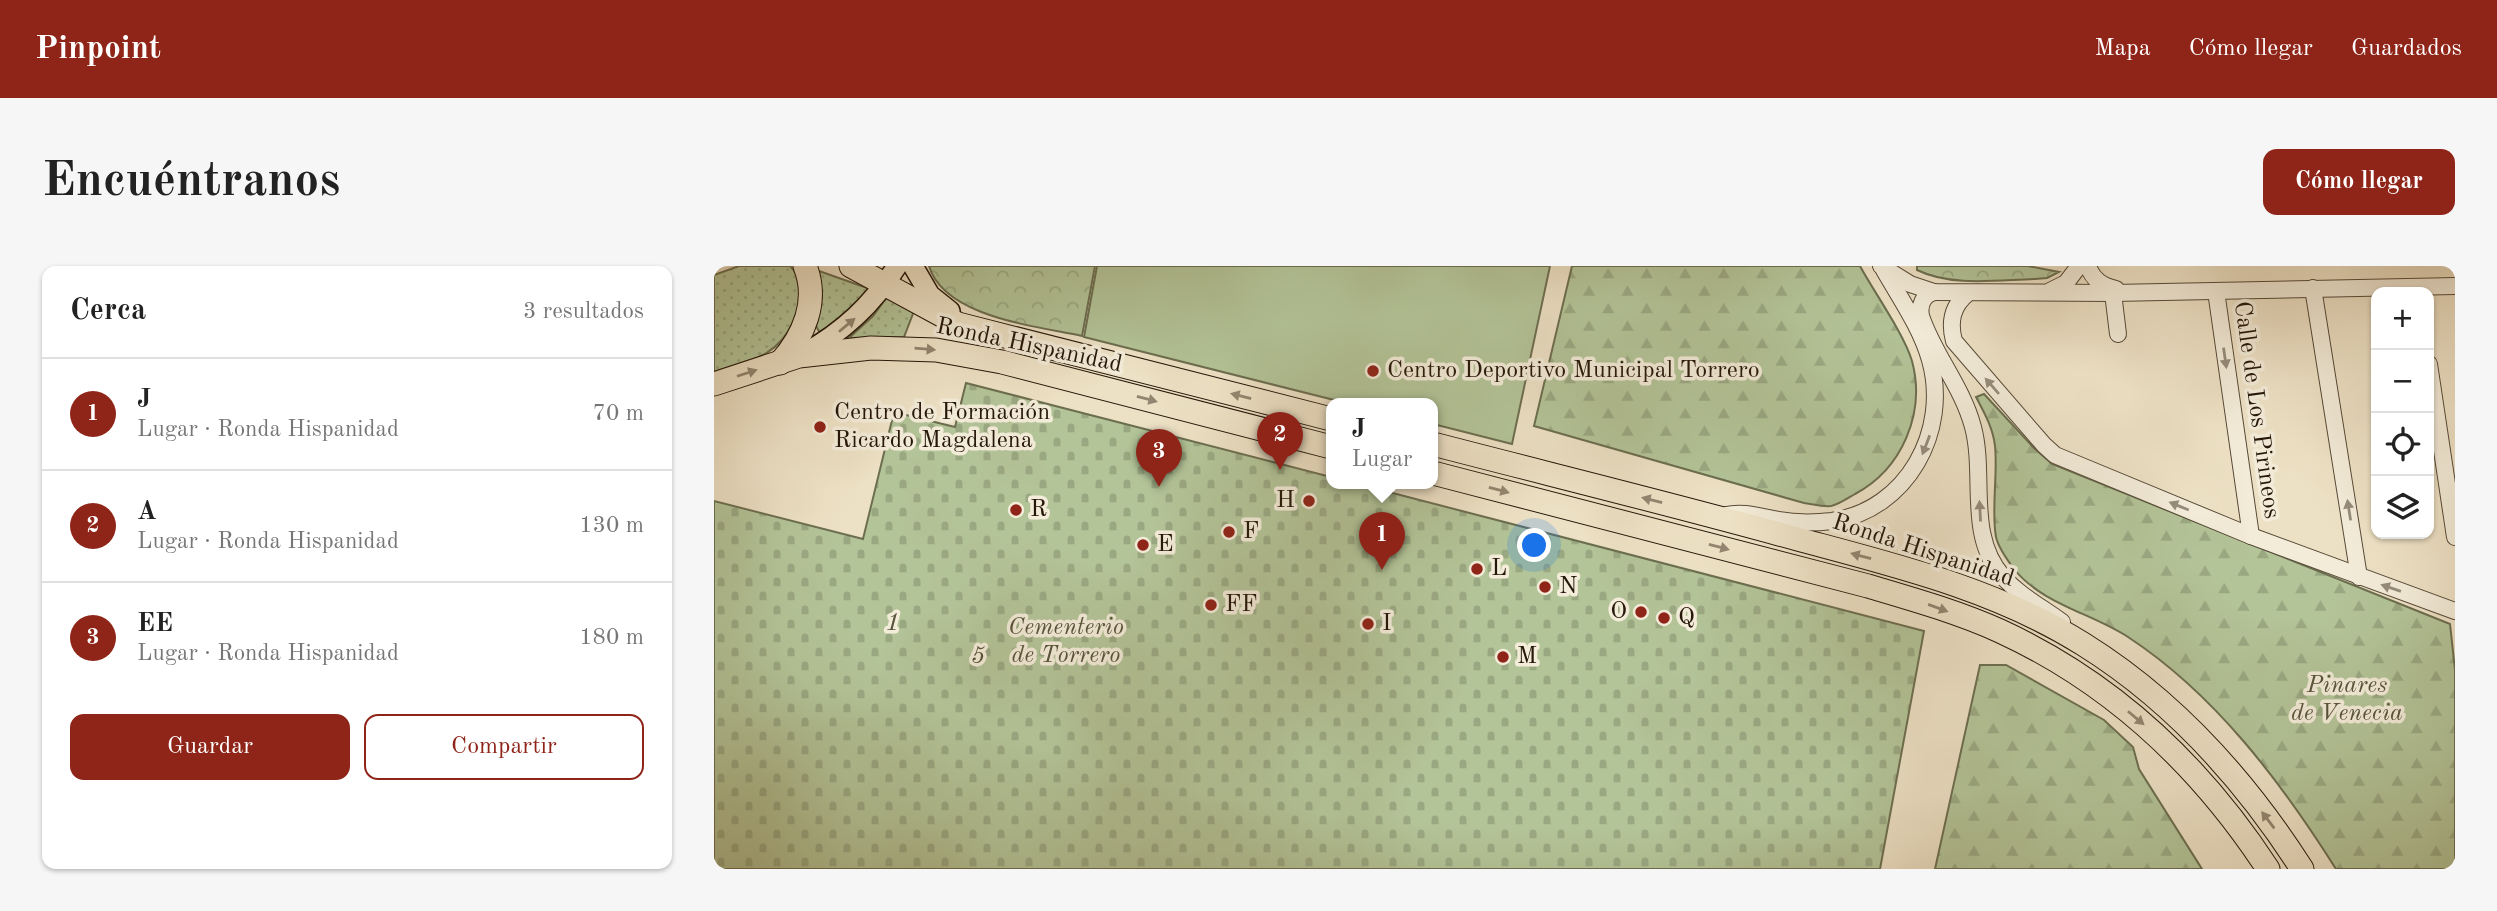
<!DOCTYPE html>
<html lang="es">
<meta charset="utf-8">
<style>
:root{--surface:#fff;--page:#f6f6f6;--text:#222;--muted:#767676;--line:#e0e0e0;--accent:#8f2418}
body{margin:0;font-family:"Old Standard TT",serif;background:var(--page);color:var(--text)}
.controls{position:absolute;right:21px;top:21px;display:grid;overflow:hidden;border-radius:14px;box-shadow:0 2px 5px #0004}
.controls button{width:63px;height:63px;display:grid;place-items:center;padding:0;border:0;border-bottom:2px solid var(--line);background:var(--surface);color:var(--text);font:35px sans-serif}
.you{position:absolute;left:821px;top:280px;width:24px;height:24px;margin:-18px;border:5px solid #fff;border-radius:50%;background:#1a73e8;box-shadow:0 0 0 10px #1a73e833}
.badge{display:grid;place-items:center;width:46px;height:46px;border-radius:50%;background:var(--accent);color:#fff;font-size:23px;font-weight:700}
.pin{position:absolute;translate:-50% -58px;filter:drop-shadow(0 2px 4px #0008)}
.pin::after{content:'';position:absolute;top:37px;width:24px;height:21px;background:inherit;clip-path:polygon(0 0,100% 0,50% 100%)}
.popup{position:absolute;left:612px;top:132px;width:112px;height:91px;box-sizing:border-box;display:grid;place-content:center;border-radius:14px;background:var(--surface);filter:drop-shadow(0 2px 5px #0005);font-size:23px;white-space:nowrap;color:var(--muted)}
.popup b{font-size:26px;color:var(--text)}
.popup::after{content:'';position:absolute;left:50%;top:100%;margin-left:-14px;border:14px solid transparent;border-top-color:var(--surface)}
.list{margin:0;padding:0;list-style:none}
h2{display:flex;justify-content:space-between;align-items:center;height:91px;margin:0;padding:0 28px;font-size:30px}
h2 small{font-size:23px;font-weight:400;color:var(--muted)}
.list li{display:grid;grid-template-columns:46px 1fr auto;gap:21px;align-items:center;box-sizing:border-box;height:112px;padding:0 28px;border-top:2px solid var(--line)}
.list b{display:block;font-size:26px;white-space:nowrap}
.list p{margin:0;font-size:23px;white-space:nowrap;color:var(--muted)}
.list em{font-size:23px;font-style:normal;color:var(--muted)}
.actions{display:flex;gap:14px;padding:21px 28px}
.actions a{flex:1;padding:16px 0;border:2px solid var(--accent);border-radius:14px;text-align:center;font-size:24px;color:var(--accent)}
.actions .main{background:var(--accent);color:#fff}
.icon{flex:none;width:38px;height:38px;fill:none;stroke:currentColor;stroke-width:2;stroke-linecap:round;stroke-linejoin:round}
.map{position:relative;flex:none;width:1741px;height:603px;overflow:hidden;border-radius:14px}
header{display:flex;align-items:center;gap:42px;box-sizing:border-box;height:98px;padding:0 35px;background:var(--accent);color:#fff}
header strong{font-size:33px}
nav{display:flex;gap:38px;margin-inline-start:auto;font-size:24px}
.intro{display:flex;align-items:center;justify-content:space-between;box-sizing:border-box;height:168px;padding:0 42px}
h1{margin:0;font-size:49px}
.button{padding:18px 32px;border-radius:14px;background:var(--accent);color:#fff;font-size:24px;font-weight:700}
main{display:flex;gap:42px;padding:0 42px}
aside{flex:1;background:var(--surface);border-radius:14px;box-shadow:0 2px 5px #0004}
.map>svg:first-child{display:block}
</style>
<header>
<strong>Pinpoint</strong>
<nav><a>Mapa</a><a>Cómo llegar</a><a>Guardados</a></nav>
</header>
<div class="intro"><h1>Encuéntranos</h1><a class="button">Cómo llegar</a></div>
<main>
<aside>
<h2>Cerca<small>3 resultados</small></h2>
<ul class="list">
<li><span class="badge">1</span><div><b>J</b><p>Lugar · Ronda Hispanidad</p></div><em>70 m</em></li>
<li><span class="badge">2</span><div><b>A</b><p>Lugar · Ronda Hispanidad</p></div><em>130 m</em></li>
<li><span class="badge">3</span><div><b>EE</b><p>Lugar · Ronda Hispanidad</p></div><em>180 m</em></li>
</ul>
<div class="actions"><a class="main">Guardar</a><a>Compartir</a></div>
</aside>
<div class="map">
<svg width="1741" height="603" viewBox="0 0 1741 603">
<defs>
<pattern id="grass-dots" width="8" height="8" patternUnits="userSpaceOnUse" patternTransform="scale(1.75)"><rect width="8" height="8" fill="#b3c498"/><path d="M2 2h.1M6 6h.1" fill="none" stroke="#9aa882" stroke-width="1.8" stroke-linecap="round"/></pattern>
<pattern id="forest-firs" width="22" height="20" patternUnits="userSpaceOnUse" patternTransform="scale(1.75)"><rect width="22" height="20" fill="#b3c498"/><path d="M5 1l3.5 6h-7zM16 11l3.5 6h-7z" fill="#9aa882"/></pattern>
<pattern id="cemetery-stones" width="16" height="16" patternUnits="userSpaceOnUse" patternTransform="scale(1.75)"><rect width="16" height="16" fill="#b3c498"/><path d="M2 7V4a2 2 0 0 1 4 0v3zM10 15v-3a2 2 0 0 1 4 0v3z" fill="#9aa882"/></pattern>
<pattern id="park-crowns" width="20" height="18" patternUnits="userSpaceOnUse" patternTransform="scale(1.75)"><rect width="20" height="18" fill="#b3c498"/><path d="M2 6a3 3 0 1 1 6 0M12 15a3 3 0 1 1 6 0" fill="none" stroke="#9aa882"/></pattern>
</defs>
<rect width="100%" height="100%" fill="#ede1c5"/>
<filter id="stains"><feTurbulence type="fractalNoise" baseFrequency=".00286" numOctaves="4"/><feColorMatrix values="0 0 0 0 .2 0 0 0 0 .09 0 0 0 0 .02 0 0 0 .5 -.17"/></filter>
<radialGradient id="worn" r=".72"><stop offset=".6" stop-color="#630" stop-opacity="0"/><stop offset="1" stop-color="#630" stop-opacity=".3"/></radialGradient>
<g fill="url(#grass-dots)" stroke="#6c6e50" stroke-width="2">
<path d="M25 0H76C85 9 86 18 86 30 86 40 83 46 79 56 64 91 33 96 0 107V9Z"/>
<path d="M105 5 156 23 125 55 106 67 102 60 108 31Z"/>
<path d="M173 31 200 45 190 71 135 72 159 50Z"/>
</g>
<g fill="url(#forest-firs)" stroke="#6c6e50" stroke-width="2">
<path d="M858 0H1146C1160 26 1190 68 1198 95 1212 147 1188 203 1141 228 1134 232 1124 239 1117 240 1108 241 1098 238 1090 237L820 160Z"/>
<path d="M1270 128 1320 182 1338 198 1736 358 1741 404V603H1622C1567 516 1501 428 1414 371 1377 347 1328 338 1300 303 1294 295 1284 280 1282 271 1277 245 1284 208 1281 180 1279 162 1270 146 1262 131Z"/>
<path d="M1266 399H1292L1390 454 1419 481 1425 503 1488 603H1221Z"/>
</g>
<path fill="url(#cemetery-stones)" stroke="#6c6e50" stroke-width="2" d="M252 117 617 211V218H644L1210 365 1166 603H0V235L149 273 180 146 241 161Z"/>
<g fill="url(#park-crowns)" stroke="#6c6e50" stroke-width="2">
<path d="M215 0H381L368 70C322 60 230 51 215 0Z"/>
<path d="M1203 0H1314L1345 6 1333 12 1321 13C1283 14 1238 21 1203 4Z"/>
</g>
<path fill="#b3c498" stroke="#6c6e50" stroke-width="2" d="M383 0H836L798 178 719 158V138H636L370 71Z"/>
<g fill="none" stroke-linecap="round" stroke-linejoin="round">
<defs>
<g id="minor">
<path d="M1167 0 1196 18 1220 26 1399 27 1741 20"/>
<path d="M1374 0C1379 14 1388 20 1402 23"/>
<path d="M1599 22 1645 311"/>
<path d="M1336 25 1352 17 1365 0"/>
<path d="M1502 25 1537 270"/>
<path d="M1220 26C1209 29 1205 39 1207 50 1220 89 1248 120 1259 161 1272 210 1252 269 1289 311 1306 330 1328 341 1348 356"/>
<path d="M1254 27C1238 40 1235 56 1240 75L1330 179 1341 189 1537 270 1741 345"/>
<path d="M1399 27 1404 68"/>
<path d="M1715 98 1741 271"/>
<path d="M1012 249C1030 245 1046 251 1064 254 1081 257 1101 257 1118 255 1193 244 1236 165 1216 94 1207 62 1186 32 1170 4"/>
</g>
<g id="major">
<path d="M199 0 216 29 236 45"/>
<path d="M89 88C129 66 158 39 183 0"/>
</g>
<g id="highway">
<path d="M137 0 244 58 617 153"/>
<path d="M66 97C90 70 105 35 91 0"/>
<path d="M0 118 85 90 157 82 222 84 288 96 617 181"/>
<path d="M719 178C842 210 965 240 1087 274 1184 300 1283 324 1369 378 1459 434 1531 514 1588 603"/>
<path d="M719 207 1154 320C1198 333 1244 346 1286 365 1399 417 1486 499 1554 603"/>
</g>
</defs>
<use href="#minor" stroke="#574a38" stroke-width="18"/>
<use href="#major" stroke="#251709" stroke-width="22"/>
<use href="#highway" stroke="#251709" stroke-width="25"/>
<use href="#minor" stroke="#f3ecd9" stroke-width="16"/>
<use href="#major" stroke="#ede1c5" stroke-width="19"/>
<use href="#highway" stroke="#ede1c5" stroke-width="23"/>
</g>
<defs><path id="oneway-solid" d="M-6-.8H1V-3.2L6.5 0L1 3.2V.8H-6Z" transform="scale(1.75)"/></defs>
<g fill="#938670">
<use href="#oneway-solid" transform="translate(133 59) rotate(-40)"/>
<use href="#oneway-solid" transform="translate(211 83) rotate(5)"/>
<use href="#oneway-solid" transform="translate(33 107) rotate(-18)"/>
<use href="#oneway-solid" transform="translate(527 130) rotate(-166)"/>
<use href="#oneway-solid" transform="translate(433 133) rotate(15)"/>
<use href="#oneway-solid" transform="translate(785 224) rotate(15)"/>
<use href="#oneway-solid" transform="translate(938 234) rotate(-166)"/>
<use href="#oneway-solid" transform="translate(1005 281) rotate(15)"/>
<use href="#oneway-solid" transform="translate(1147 290) rotate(-165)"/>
<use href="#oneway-solid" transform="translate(1224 342) rotate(20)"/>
<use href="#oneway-solid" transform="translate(1422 452) rotate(40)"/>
<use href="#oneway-solid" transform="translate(1554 554) rotate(-127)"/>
</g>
<g fill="#968c7b">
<use href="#oneway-solid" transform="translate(1511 92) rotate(82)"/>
<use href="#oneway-solid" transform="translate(1278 120) rotate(-131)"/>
<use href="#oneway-solid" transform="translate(1212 179) rotate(111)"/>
<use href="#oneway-solid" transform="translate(1465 240) rotate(-158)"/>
<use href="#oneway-solid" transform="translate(1635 244) rotate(-99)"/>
<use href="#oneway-solid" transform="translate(1266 245) rotate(-93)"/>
<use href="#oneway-solid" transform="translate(1677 322) rotate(-161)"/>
</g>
<g fill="#8f2418" stroke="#f3ecd9" stroke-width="2.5">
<circle cx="659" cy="105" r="7"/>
<circle cx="106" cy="161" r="7"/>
<circle cx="595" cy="235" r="7"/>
<circle cx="302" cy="244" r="7"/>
<circle cx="515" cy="266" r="7"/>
<circle cx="429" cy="279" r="7"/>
<circle cx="763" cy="303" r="7"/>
<circle cx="831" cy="321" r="7"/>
<circle cx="497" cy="339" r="7"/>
<circle cx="927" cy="346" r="7"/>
<circle cx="950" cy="352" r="7"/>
<circle cx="654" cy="358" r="7"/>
<circle cx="789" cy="391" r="7"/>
</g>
<g text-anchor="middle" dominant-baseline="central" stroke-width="7" stroke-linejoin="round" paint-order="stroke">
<g font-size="24" fill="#251709" stroke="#f3ecd9">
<text transform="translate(315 80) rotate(12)">Ronda Hispanidad</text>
<text transform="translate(1542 144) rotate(82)">Calle de Los Pirineos</text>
<text transform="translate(1209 285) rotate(18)">Ronda Hispanidad</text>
</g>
<g font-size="24" fill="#251709" stroke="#f3ecd9" text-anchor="start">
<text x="673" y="105">Centro Deportivo Municipal Torrero</text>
<text x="120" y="147">Centro de Formación<tspan x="120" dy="28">Ricardo Magdalena</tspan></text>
<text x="581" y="235" text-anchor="end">H</text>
<text x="316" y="244">R</text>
<text x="529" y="266">F</text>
<text x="443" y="279">E</text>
<text x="777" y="303">L</text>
<text x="845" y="321">N</text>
<text x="511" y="339">FF</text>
<text x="913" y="346" text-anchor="end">O</text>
<text x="964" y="352">Q</text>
<text x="668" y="358">I</text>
<text x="803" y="391">M</text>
</g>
<g font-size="24" font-style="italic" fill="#57543b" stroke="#f3ecd9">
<text x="179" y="358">1</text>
<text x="352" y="362">Cementerio<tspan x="352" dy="28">de Torrero</tspan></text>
<text x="264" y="391">5</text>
<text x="1633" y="420">Pinares<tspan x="1633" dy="28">de Venecia</tspan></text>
</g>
</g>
<rect width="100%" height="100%" filter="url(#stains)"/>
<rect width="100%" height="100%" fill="url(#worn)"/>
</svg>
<div class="controls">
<button>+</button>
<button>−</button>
<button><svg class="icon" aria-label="locate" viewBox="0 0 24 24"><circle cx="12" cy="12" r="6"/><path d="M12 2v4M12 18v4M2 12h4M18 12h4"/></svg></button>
<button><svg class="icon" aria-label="layers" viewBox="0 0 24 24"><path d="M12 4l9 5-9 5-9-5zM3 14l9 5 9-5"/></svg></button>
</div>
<div class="you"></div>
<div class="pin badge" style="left:668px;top:304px">1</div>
<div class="popup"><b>J</b>Lugar</div>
<div class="pin badge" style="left:566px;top:204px">2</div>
<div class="pin badge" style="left:445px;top:221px">3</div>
</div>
</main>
